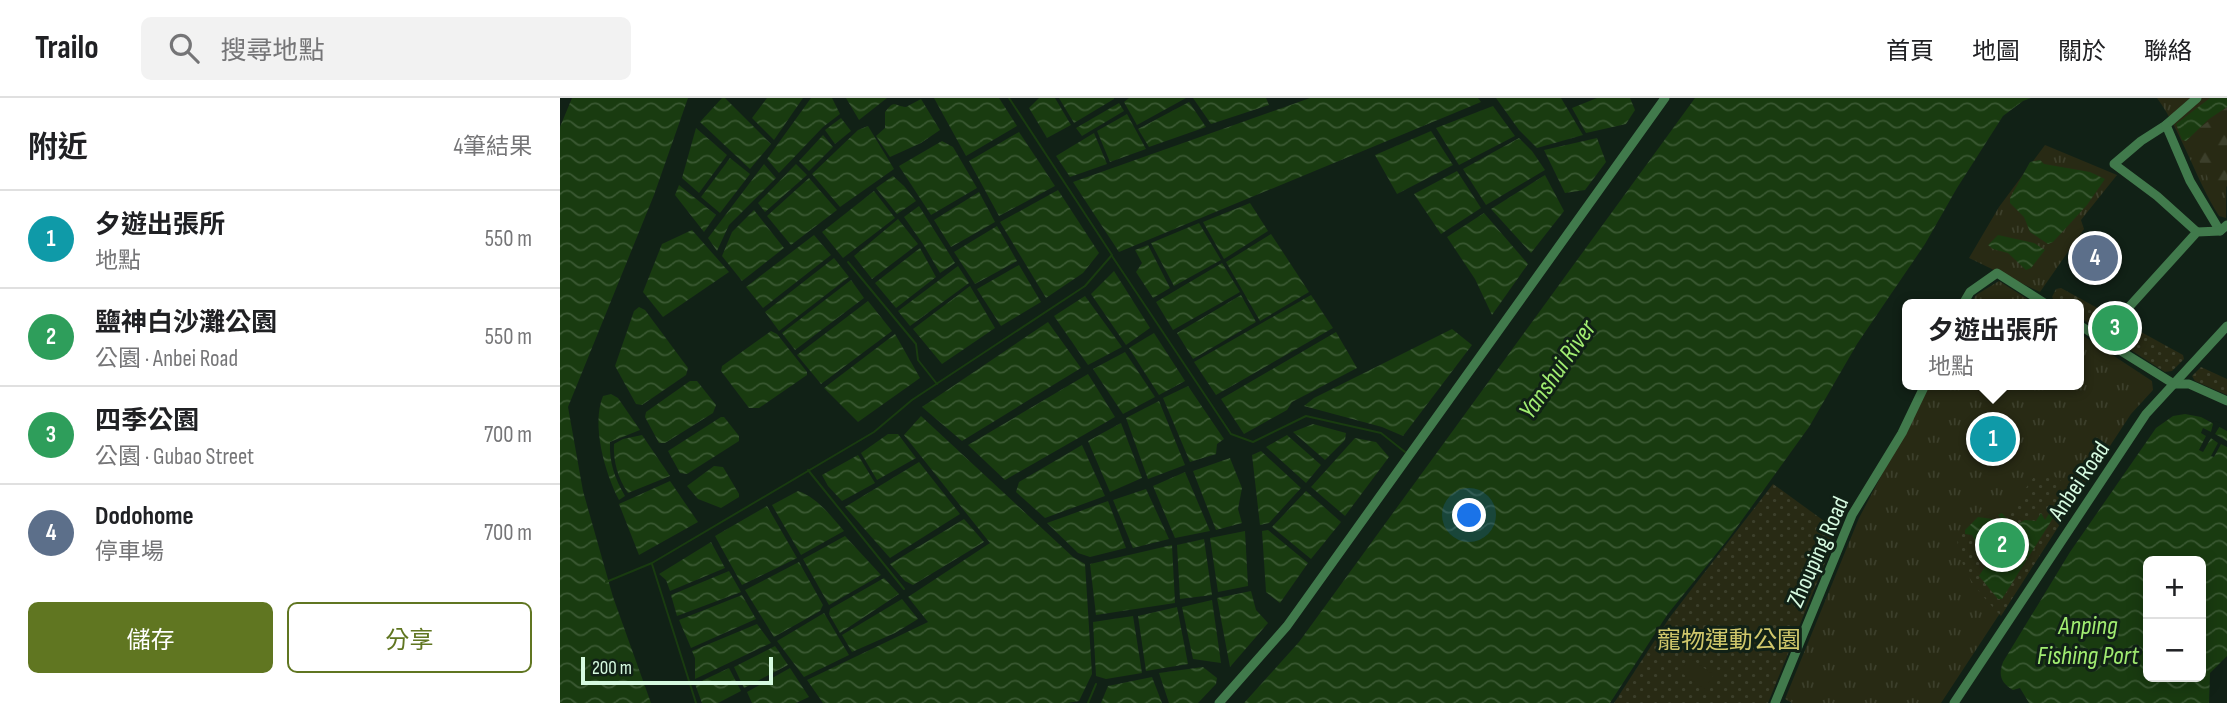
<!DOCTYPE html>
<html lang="zh-TW">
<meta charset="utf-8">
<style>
:root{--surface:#fff;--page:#f2f2f2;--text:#202124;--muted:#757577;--line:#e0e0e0;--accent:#607621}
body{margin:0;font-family:"Sofia Sans Condensed","Noto Sans TC",sans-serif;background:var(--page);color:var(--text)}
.controls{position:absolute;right:21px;bottom:21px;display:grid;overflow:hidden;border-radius:10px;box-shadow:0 4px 18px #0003}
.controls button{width:63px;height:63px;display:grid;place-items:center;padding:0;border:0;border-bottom:2px solid var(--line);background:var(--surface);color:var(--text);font:35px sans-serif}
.scale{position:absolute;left:21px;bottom:18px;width:192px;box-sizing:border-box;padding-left:7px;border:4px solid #d6fae0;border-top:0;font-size:19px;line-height:24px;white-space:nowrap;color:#d6fae0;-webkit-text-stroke:5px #112116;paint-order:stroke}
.you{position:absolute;left:910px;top:418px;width:24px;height:24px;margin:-18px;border:5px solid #fff;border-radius:50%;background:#1a73e8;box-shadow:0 0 0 10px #1a73e833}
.badge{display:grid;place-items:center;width:46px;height:46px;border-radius:50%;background:var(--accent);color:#fff;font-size:23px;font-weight:700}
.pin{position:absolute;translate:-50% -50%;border:4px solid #fff;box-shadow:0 2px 7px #0006}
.popup{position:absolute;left:1342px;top:201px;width:182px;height:91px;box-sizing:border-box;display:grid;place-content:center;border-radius:10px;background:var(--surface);filter:drop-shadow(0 2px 5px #0005);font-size:23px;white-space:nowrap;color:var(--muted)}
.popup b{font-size:26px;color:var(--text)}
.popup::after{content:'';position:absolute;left:50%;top:100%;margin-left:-14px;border:14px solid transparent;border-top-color:var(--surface)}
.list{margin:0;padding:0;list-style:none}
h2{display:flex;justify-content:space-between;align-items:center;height:91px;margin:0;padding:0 28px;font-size:30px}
h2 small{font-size:23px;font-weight:400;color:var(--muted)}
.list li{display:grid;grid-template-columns:46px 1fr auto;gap:21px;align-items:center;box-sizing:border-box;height:98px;padding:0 28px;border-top:2px solid var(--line)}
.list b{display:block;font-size:26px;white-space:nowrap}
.list p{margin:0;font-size:23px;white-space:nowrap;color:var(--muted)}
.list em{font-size:23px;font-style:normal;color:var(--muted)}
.actions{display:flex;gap:14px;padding:21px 28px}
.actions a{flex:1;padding:16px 0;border:2px solid var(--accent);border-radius:10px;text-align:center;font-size:24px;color:var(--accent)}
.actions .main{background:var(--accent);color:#fff}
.icon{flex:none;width:38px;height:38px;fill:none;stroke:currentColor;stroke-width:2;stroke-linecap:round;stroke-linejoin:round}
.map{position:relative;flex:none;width:1667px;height:605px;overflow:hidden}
header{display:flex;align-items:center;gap:42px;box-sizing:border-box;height:98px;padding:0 35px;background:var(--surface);border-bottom:2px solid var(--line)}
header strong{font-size:33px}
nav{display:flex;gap:38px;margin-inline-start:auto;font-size:24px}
.search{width:490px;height:63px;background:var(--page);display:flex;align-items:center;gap:18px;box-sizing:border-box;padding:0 24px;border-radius:10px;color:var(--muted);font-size:26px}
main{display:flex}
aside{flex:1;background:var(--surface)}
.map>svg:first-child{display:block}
</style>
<header>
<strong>Trailo</strong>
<div class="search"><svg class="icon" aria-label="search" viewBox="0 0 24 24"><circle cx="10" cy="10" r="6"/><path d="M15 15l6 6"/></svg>搜尋地點</div>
<nav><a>首頁</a><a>地圖</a><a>關於</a><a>聯絡</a></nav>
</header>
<main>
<aside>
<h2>附近<small>4筆結果</small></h2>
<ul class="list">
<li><span class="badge" style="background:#0f9aa8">1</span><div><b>夕遊出張所</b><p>地點</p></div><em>550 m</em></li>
<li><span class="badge" style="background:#2e9e5b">2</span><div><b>鹽神白沙灘公園</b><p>公園 · Anbei Road</p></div><em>550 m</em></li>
<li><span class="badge" style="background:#2e9e5b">3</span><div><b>四季公園</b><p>公園 · Gubao Street</p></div><em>700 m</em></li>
<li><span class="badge" style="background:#5c6f8a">4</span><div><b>Dodohome</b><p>停車場</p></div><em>700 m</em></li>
</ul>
<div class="actions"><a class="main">儲存</a><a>分享</a></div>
</aside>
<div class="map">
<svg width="1667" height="605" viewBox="0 0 1667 605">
<defs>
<pattern id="grass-tufts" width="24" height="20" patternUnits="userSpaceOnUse" patternTransform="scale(1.75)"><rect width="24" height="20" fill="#282a14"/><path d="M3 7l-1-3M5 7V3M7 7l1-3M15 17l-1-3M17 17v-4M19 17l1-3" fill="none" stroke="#3c3f2b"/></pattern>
<pattern id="forest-firs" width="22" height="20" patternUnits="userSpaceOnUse" patternTransform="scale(1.75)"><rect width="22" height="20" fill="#282a14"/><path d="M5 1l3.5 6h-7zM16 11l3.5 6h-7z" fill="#3c3f2b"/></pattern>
<pattern id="park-dots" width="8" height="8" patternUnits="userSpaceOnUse" patternTransform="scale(1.75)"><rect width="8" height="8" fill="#282a14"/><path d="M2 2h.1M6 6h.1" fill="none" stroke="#3c3f2b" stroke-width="1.8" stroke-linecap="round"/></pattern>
<pattern id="water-waves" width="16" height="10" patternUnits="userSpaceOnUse" patternTransform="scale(1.75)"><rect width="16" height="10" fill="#193b10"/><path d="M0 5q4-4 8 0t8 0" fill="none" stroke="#3a5832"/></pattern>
</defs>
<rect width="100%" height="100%" fill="#112116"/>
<g fill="url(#grass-tufts)">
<path d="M1597 0H1667L1666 120 1659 118C1635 80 1623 36 1597 0Z"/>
<path d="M1485 47 1557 77 1521 122 1524 131 1480 194 1409 160 1439 109Z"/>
<path d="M1439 183 1475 206H1411L1416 197Z"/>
<path d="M1519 235 1592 283 1593 292 1571 316 1381 605H1232L1225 601 1299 420 1369 287H1519Z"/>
</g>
<path fill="url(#forest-firs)" d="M1667 9V88L1657 97 1638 61 1637 32Z"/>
<g fill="url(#park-dots)">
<path d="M1501 190 1623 257 1624 261 1612 273 1605 274 1519 219V206C1509 206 1497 209 1492 199L1496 191Z"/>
<path d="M1641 269 1667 281V297L1635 283 1632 278Z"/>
<path d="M1492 377 1520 395 1441 518C1418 493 1399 474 1397 439 1409 432 1421 430 1433 424 1451 414 1462 395 1474 379Z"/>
<path d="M1213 386 1278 433 1208 605H1054L1110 519Z"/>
</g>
<path fill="#282a14" d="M1130 560 1154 577 1144 591 1120 574Z"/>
<g fill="url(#water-waves)" fill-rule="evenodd">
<path d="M12 0H128L94 97 8 309 23 393 53 499 91 605H0V29Z"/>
<path d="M162 0H165L211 46 190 71 140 24Z"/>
<path d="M207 0H243L214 42 192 20Z"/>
<path d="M251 0H272L280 16 263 29 219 75 207 61Z"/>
<path d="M286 0H327L299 22Z"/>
<path d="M374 0H439L457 28 406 58Z"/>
<path d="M479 0H495L511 27 487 40 469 10Z"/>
<path d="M499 0H554V1L514 25Z"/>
<path d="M569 0H626L577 27 564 4Z"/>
<path d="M633 0H706L709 7 651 26Z"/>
<path d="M750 0H918L921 4 559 154 513 84Z"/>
<path d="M936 0H1001L1023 37 977 50 959 32Z"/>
<path d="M1037 0H1070L1075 12 1066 26 1026 35 1012 10Z"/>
<path d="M1135 0H1471L1463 3 1443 18 1397 90 1365 146 1297 246 1249 329 1169 440 1107 517 1050 605H684L739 544Z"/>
<path d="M1650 0H1667V9L1649 21 1626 43 1622 42 1616 26Z"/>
<path d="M361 1 380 32 361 45 330 59 316 38 325 30V14C335 1 334 8 346 9Z"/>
<path d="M629 4 646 29 589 49 578 31Z"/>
<path d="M559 5 564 13 522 38 516 30Z"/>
<path d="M933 8 955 38 899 67 876 30Z"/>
<path d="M567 16 586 51 550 64 537 33Z"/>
<path d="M281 20 291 33 275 46 265 32Z"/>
<path d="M308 28 334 71 280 109 252 76 298 32Z"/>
<path d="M136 30 167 57 139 95 122 80Z"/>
<path d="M871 33 893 67 837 96 815 57Z"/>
<path d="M459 34 495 88 439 118 409 63Z"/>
<path d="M534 35 547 66 510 79 496 58Z"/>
<path d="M263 37 273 49 249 73 239 63Z"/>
<path d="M959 40 972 53 985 72 926 107 903 71Z"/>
<path d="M1037 40 1046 64 1025 92 1005 95 984 52Z"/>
<path d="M382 43 393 49 417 90 371 117 339 68Z"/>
<path d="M170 60 190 76 160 115 141 99Z"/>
<path d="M1480 62 1484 66 1530 74 1545 81 1527 107 1493 144 1488 146 1470 134 1464 119 1450 105V100L1470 64Z"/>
<path d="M204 66 216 80 169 127 157 153 148 140Z"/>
<path d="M236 66 247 77 205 114 198 105Z"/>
<path d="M897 73 921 110 881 136 854 96Z"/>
<path d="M985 77 1004 113 971 155 931 111Z"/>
<path d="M333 78 344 88 356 103 337 116 316 90Z"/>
<path d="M249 80 277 112 231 147 207 118Z"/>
<path d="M119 87 156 117 144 134 115 97Z"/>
<path d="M498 92 539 155 523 175 486 200 440 124Z"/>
<path d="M314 93 335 120 283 160 262 134Z"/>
<path d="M419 94 435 124 391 149 374 122Z"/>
<path d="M690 105 708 133 664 161 643 124Z"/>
<path d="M359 108 395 165 380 175 363 146 344 119Z"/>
<path d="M194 112 224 150 182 183 162 158 172 134Z"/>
<path d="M924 115 968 166 932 217 915 181 887 139Z"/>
<path d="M338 121 358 146 312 181 294 158Z"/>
<path d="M639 125 661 162 614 188 591 145Z"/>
<path d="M437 128 457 163 415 186 394 154Z"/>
<path d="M132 132 169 174 103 219 83 194 102 146Z"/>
<path d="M711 136 749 194 700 223 666 164Z"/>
<path d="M254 137 271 157 203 210 186 189Z"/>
<path d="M1438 137 1474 145 1485 152 1471 170 1466 172 1448 155 1433 151 1428 147Z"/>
<path d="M588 147 610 190 593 200 576 174 582 165 575 152Z"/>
<path d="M360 150 376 179 336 210 315 185Z"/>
<path d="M274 160 289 179 219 233 205 214Z"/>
<path d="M662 165 680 194 613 232 596 204Z"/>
<path d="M459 167 481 204 441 228 417 191Z"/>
<path d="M398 168 409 185 350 228 338 213Z"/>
<path d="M554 173 590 230 566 247 531 196Z"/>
<path d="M291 182 304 200 235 252 222 235Z"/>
<path d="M410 188 435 230 382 266 353 231Z"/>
<path d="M681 197 696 224 633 261 617 235Z"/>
<path d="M751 197 773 230 656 297 634 264Z"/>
<path d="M525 198 562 249 528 267 494 218Z"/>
<path d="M308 203 332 233 261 286 237 257Z"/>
<path d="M79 209 85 212 128 270 126 277 82 307 76 306 55 268 74 213Z"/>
<path d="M488 224 521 270 402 343 362 309Z"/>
<path d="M892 231 912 247 843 338 822 329 744 308 754 300Z"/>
<path d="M211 233 217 236 247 274V277L199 310H189L161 273 162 268Z"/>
<path d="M776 234 797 270 732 304 727 312 684 336 661 301Z"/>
<path d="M594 235 625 283 599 297 569 250Z"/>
<path d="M335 236 360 280 298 324 264 290Z"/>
<path d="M565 254 595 299 563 316 533 271Z"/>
<path d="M528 276 555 319 445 382 408 347Z"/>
<path d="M130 283H137L156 307 153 315 105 345H99L85 319 86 314Z"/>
<path d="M628 288 664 341 657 346 656 356 630 364 603 300Z"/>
<path d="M51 296 58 300 80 332 50 344C49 364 55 381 65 398L59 402C45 375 31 327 43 298Z"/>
<path d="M599 303 625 367 588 381 566 320Z"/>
<path d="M1625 316 1641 319 1667 333V558L1650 575 1649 605H1469L1460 590 1453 592C1441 585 1438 577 1443 564L1510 454 1596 330 1613 318ZM1588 463H1641V579H1588Z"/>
<path d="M361 318 513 459 525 466 532 576 519 603 507 605H263L247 582 368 524 348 499 430 445 344 337Z"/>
<path d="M161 319H164L179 338V343L127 376 120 375 108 353Z"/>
<path d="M561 325 582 380 550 394 528 343Z"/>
<path d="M753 326 786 335 785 342 765 362 733 334Z"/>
<path d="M328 336H338L356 360 317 382 301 355Z"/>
<path d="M82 337 110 378 68 395C58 381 53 363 54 346L63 341Z"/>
<path d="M727 337 761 367 746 385 706 349Z"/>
<path d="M795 340 816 344 829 359 785 418 751 389Z"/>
<path d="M522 347 545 398 485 420 456 394 459 384Z"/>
<path d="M701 353 741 390 709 425 700 427 692 357Z"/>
<path d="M298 357 315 385 282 403 268 388 262 377Z"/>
<path d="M670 360 682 390 678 411 682 425 656 432 633 373Z"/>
<path d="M359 364 400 416 330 460 285 409Z"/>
<path d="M154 368 163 369 179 396V399L161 410 138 401 127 388Z"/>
<path d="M625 374 650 433 615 440 593 388Z"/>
<path d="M110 383 138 424 79 457 59 406Z"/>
<path d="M586 391 609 441 573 450 553 402Z"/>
<path d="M1504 392 1507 393V398L1442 501H1438L1419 478 1428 464 1424 446 1416 445 1412 437 1405 436V432L1418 419 1433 421 1436 424 1441 421 1438 417 1442 415 1453 428 1465 422 1476 423 1481 415 1485 422Z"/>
<path d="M238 393C258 400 270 417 284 433L241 457 212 407Z"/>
<path d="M746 393 781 424 751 461 712 429Z"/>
<path d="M548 403 566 450 530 459 518 455 487 425Z"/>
<path d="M207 408 237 460 182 487 155 438Z"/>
<path d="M404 421 424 444 353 487 345 483 330 466Z"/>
<path d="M708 432 748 465 720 505 706 494 702 433Z"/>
<path d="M685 433 688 488 658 494 650 440Z"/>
<path d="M285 438 321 477 269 507 243 461Z"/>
<path d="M644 441 652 497 620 501 617 447Z"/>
<path d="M151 444 165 470 110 493 106 482 99 476Z"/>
<path d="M612 447 615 505 536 517 530 466Z"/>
<path d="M239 464 263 507 260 513 214 539 185 492Z"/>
<path d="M169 473 181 494 117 518 111 497Z"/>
<path d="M324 480 339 496 280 535 269 516 270 511Z"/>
<path d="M691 493 696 512 708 525 670 569 657 500Z"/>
<path d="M182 497 196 521 131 550 119 522Z"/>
<path d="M342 501 358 521 335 535 292 554 282 537Z"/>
<path d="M652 502 661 565 633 561 622 509Z"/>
<path d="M617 509 628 566 586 573 578 518Z"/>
<path d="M264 515 289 557 244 579 217 543Z"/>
<path d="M573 518 582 575 546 581 536 578 533 524Z"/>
<path d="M197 526 211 545 135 581V560L132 553Z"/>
<path d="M215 548 228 567 184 590 174 569Z"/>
<path d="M643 569 657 580 656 586 638 605H609L599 575Z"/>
<path d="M169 570 181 593 158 605H142L135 586Z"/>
<path d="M230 570 249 599 236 605H192L187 594Z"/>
<path d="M592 579 602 605H541L548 588Z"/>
</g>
<path fill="#112116" d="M1654 322 1661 326 1655 336 1667 343V349L1661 346 1654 359 1651 358 1658 345 1651 340 1643 354 1639 352 1646 338 1641 335 1643 330 1651 334Z"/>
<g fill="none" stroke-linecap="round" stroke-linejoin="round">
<g stroke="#193b10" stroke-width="2">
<path d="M552 158 671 336 693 344 746 318 821 335 845 354"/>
<path d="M288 164 356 246 358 262 377 286"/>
<path d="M248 372 344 491"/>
<path d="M92 466 136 605"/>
<path d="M46 484 92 465 314 334 352 302 525 188 552 157 449 0"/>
<path d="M528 605 536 586"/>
</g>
<g stroke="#417a4c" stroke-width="9">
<path d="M1637 0 1606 27 1581 43 1554 66 1597 98 1637 134"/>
<path d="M1606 27 1630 83 1660 133"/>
<path d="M1403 206 1410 194 1437 175 1486 206"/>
<path d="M1519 227 1614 286H1629L1667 303"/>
<path d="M1542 242 1559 220 1637 134 1660 133 1667 127"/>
<path d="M659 605 727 528 1105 0"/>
<path d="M1215 605 1292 417 1342 335 1365 287"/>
<path d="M1394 605 1586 316 1667 228"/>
</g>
</g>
<g text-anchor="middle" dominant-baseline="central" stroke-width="6" stroke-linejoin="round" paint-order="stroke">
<g font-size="24" fill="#d6fae0" stroke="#112116">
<text transform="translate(1519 383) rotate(-56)">Anbei Road</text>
<text transform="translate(1258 454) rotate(-66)">Zhouping Road</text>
</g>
<g font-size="24" fill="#d0c76b" stroke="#112116">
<text x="1169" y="542">寵物運動公園</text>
</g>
<g font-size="26" font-style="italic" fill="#a1ed71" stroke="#112116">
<text transform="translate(998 272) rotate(-55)">Yanshui River</text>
<text x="1528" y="528">Anping<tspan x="1528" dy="30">Fishing Port</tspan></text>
</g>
</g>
</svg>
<div class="controls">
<button>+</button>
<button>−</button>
</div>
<div class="scale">200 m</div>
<div class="you"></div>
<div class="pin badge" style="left:1433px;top:341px;background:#0f9aa8">1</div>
<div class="popup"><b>夕遊出張所</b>地點</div>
<div class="pin badge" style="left:1442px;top:447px;background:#2e9e5b">2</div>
<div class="pin badge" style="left:1555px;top:230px;background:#2e9e5b">3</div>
<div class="pin badge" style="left:1535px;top:160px;background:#5c6f8a">4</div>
</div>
</main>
